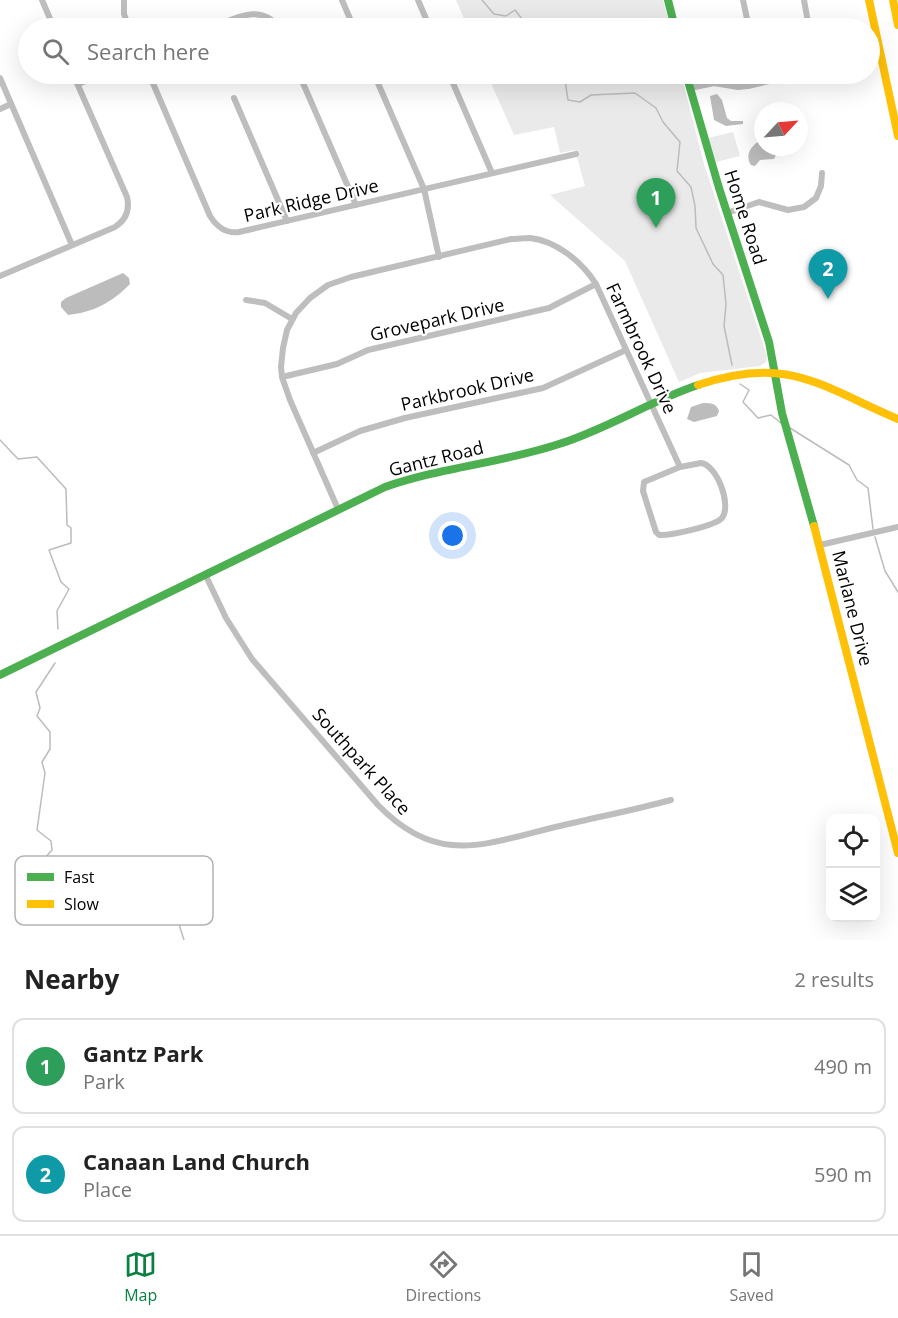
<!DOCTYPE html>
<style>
:root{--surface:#fff;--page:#f6f6f6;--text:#222;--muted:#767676;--line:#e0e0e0;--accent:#0b8043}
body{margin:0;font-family:"Open Sans",sans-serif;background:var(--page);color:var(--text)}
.controls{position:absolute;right:18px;bottom:18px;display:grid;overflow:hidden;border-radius:12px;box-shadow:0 6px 24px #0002}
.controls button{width:54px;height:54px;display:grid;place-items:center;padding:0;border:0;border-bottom:2px solid var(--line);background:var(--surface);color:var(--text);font:30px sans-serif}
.compass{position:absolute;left:754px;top:102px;width:54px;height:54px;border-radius:50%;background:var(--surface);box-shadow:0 6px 24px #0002;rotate:64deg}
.you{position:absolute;left:453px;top:536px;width:21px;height:21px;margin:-15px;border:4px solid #fff;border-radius:50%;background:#1a73e8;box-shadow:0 0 0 9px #1a73e833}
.badge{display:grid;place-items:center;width:39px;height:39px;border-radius:50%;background:var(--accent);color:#fff;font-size:20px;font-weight:700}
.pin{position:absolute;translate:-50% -50px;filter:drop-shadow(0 2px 3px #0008)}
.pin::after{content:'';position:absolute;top:32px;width:21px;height:18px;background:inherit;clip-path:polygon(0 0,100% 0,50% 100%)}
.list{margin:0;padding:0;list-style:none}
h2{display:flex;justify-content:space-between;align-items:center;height:78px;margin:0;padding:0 24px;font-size:26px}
h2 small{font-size:20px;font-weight:400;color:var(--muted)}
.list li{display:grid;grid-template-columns:39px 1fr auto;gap:18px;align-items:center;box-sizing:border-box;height:96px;margin:0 12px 12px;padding:0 12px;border:2px solid var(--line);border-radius:12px}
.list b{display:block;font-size:22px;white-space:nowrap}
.list p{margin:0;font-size:20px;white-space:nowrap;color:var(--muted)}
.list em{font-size:20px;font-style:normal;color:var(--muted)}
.icon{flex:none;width:33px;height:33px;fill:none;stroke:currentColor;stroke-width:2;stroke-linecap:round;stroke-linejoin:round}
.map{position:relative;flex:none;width:898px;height:940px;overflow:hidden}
.search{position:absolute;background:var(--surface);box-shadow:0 6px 24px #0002;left:18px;right:18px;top:18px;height:66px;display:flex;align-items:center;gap:15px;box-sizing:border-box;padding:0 21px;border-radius:33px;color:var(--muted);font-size:22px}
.sheet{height:294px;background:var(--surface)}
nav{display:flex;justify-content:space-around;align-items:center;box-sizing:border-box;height:84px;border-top:2px solid var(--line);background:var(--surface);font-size:16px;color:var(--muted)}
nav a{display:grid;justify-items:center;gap:3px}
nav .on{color:var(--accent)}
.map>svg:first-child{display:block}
</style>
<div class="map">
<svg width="898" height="940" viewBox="0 0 898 940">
<rect width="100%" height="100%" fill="#fff"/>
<g fill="#eaeaea">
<path d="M456 0H663L670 28H468Z"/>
<path d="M487 74H681L704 164 767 356 766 362 760 366 700 373 679 382 625 261 550 195 585 186 575 150 560 153 554 127 514 135Z"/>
<path d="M733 132 740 156 716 162 708 138Z"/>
</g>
<g fill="#bcbcbc">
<path d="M717 94 722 100 727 118 731 121H743V124L726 126 714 120 710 96Z"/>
<path d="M763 139V147H780L774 159 760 160 755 166 751 165C744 154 752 144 763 139Z"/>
<path d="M123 273 129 278 130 284C111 303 94 312 68 315L61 307V302L66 298Z"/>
<path d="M703 403C711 403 716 403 719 411L717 416 694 422 687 419 691 407Z"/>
</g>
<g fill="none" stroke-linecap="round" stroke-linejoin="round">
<g stroke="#bcbcbc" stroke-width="1.5">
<path d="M482 0 494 14 506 16 515 10 529 28"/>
<path d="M564 74 568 100 580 102 591 95 635 93 656 108 663 122 680 142 677 171 691 187 695 206 696 228 713 264 723 275 726 304 724 326 732 365"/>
<path d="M740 384 749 390 743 402 758 418 771 415 781 423"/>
<path d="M790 428 849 465 857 480 868 488 873 529"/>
<path d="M0 440 18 459 37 457 66 489 67 525 71 528V543L49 550 61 582 69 589 57 611 58 629"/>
<path d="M875 537 885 571 898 592"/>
<path d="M55 663 36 692 40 708 37 716 50 732V749L42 762 45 773 37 830 51 841 52 850 44 859 53 872 62 857 94 878 106 875 121 884 129 882 147 892 163 881H172L174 887 166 895 177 918 184 940"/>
</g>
<g stroke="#bebebe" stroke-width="6">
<path d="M42 0 54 28"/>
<path d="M124 0V14L129 28"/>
<path d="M342 0 354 28"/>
<path d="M418 0 430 28"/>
<path d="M743 0 749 28"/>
<path d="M804 0 809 28"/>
<path d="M211 28C234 19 261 2 279 28"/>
<path d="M149 74 210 216C217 227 226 234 239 232L576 154"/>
<path d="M299 74 356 205"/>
<path d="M374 74 424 189 439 257"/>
<path d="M449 74 492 173"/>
<path d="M759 74 760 83"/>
<path d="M0 78 72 245"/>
<path d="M78 84 104 74"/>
<path d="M690 88 714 83 738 87 748 86 800 74"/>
<path d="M234 98 287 221"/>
<path d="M0 109 11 104"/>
<path d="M727 213 759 202 788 210 804 207 816 198 821 186 822 173"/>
<path d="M0 276 115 227C126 220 130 210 127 197L73 74"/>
<path d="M246 300 265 303 292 319"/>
<path d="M282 377 337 364 368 350 549 308 596 284"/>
<path d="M313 453 360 431 405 418 543 388 626 350"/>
<path d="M701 463C717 465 732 505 722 518 715 526 669 536 659 535L656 532 643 491 644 482 680 467Z"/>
<path d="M338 509 290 400 282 377 281 367 283 348 287 330 296 313 310 298 328 285 351 277 511 239C517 239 524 238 530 238 557 241 582 262 596 284L680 467"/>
<path d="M820 545 898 527"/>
<path d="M205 574 226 618 252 659 378 805C439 868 486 843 560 826 597 817 635 810 671 800"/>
</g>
<g stroke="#4caf50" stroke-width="8">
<path d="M668 0 675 28"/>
<path d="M686 74 719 188 769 342 782 413 814 526"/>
<path d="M0 675 385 487C442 467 502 463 559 444 607 429 650 401 698 385"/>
</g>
<g stroke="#ffc107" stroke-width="8">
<path d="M869 0 898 136"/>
<path d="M893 0 898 25"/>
<path d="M698 385C789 355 818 385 898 419"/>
<path d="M814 526 898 853"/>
</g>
</g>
<g text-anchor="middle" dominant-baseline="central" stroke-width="4.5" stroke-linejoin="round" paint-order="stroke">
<g font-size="18" fill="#000" stroke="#fff">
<text transform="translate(311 200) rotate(-13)">Park Ridge Drive</text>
<text transform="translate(746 217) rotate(72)">Home Road</text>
<text transform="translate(437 319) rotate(-13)">Grovepark Drive</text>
<text transform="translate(642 348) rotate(65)">Farmbrook Drive</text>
<text transform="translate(467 389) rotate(-13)">Parkbrook Drive</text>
<text transform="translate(436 458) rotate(-14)">Gantz Road</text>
<text transform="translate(853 608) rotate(76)">Marlane Drive</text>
<text transform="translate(362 761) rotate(48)">Southpark Place</text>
</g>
</g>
<rect x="15" y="856" width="198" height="69" rx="9" fill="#fff" stroke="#b2b2b2" stroke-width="1.5"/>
<rect x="27" y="873" width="27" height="8" fill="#4caf50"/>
<rect x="27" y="900" width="27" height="8" fill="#ffc107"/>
<g font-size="16" fill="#000">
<text x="64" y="883">Fast</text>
<text x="64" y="910">Slow</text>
</g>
</svg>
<div class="controls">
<button><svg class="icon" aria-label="locate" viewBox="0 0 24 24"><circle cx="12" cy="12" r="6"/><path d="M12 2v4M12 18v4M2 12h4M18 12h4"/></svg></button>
<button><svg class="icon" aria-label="layers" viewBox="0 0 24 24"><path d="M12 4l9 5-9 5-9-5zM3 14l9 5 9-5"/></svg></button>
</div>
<svg class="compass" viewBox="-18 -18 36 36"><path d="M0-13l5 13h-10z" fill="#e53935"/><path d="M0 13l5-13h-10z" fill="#767676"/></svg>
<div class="you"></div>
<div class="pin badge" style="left:656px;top:228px;background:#2e9e5b">1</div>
<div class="pin badge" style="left:828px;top:299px;background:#0f9aa8">2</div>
<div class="search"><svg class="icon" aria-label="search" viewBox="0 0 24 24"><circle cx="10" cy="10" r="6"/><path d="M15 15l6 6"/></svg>Search here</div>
</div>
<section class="sheet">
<h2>Nearby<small>2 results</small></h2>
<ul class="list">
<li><span class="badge" style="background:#2e9e5b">1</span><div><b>Gantz Park</b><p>Park</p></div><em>490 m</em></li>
<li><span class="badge" style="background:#0f9aa8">2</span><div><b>Canaan Land Church</b><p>Place</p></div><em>590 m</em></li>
</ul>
</section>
<nav>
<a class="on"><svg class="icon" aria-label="map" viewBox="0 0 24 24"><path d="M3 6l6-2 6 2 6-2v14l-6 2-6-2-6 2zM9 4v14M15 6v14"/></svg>Map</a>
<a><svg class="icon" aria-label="directions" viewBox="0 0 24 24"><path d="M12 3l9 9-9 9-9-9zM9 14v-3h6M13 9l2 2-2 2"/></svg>Directions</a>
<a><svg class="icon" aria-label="saved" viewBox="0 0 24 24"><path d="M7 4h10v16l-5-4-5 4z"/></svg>Saved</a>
</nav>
